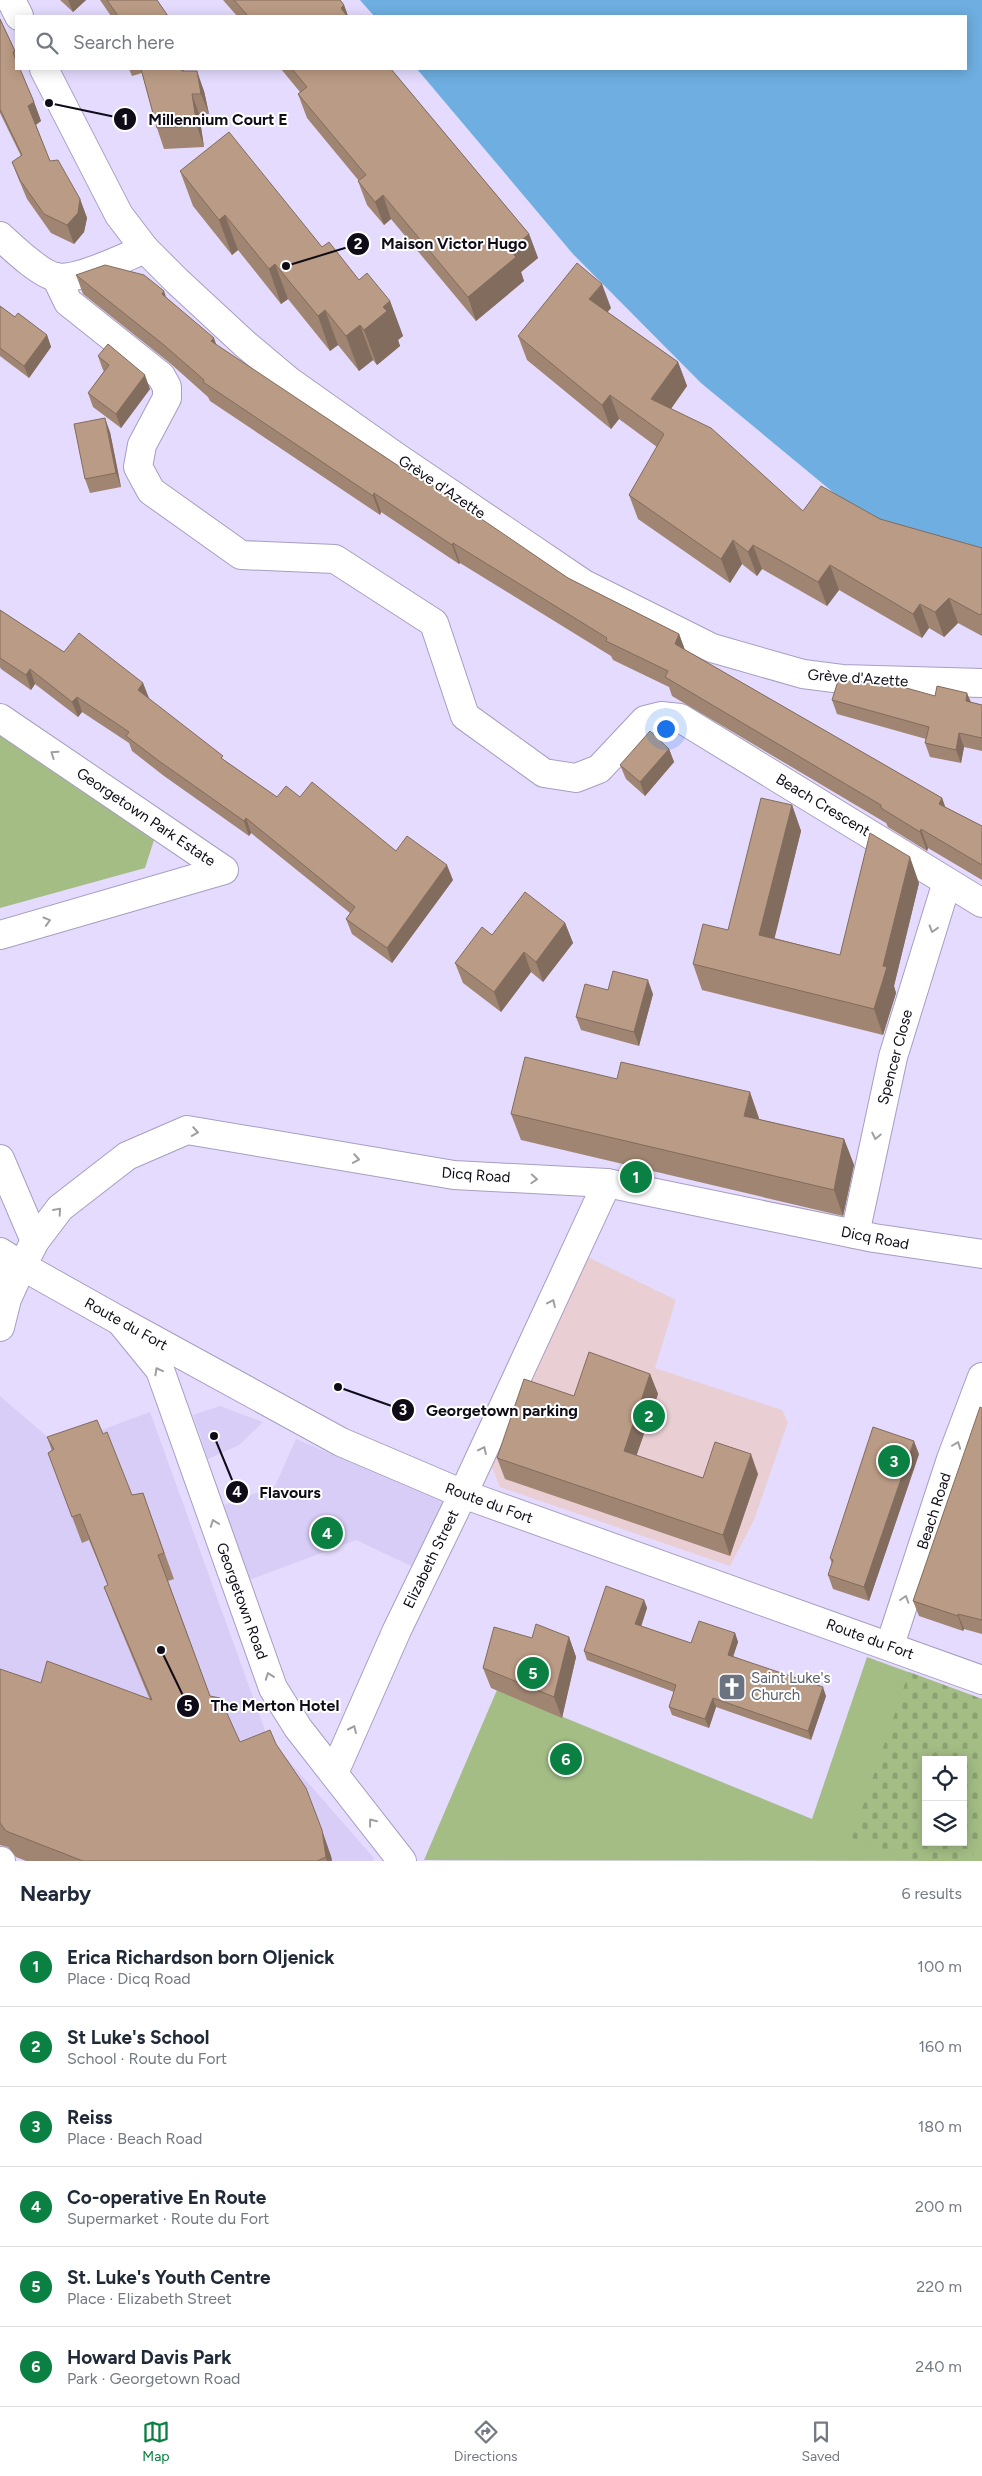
<!DOCTYPE html>
<meta charset="utf-8">
<style>
:root{--surface:#fff;--page:#f2f2f3;--text:#1f2937;--muted:#747a83;--line:#e0e1e3;--accent:#0b8043}
body{margin:0;font-family:Figtree,sans-serif;background:var(--page);color:var(--text)}
.controls{position:absolute;right:15px;bottom:15px;display:grid;overflow:hidden;border-radius:0px;box-shadow:0 2px 12px #0003}
.controls button{width:45px;height:45px;display:grid;place-items:center;padding:0;border:0;border-bottom:1px solid var(--line);background:var(--surface);color:var(--text);font:25px sans-serif}
.you{position:absolute;left:665px;top:728px;width:18px;height:18px;margin:-12px;border:4px solid #fff;border-radius:50%;background:#1a73e8;box-shadow:0 0 0 8px #1a73e833}
.badge{display:grid;place-items:center;width:32px;height:32px;border-radius:50%;background:var(--accent);color:#fff;font-size:16px;font-weight:700}
.pin{position:absolute;translate:-50% -50%;border:2px solid #fff;box-shadow:0 1px 5px #0006}
.list{margin:0;padding:0;list-style:none}
h2{display:flex;justify-content:space-between;align-items:center;height:65px;margin:0;padding:0 20px;font-size:21px}
h2 small{font-size:16px;font-weight:400;color:var(--muted)}
.list li{display:grid;grid-template-columns:32px 1fr auto;gap:15px;align-items:center;box-sizing:border-box;height:80px;padding:0 20px;border-top:1px solid var(--line)}
.list b{display:block;font-size:19px;white-space:nowrap}
.list p{margin:0;font-size:16px;white-space:nowrap;color:var(--muted)}
.list em{font-size:16px;font-style:normal;color:var(--muted)}
.icon{flex:none;width:28px;height:28px;fill:none;stroke:currentColor;stroke-width:2;stroke-linecap:round;stroke-linejoin:round}
.map{position:relative;flex:none;width:982px;height:1861px;overflow:hidden}
.search{position:absolute;background:var(--surface);box-shadow:0 2px 12px #0003;left:15px;right:15px;top:15px;height:55px;display:flex;align-items:center;gap:12px;box-sizing:border-box;padding:0 18px;border-radius:0px;color:var(--muted);font-size:19px}
.sheet{height:545px;background:var(--surface)}
nav{display:flex;justify-content:space-around;align-items:center;box-sizing:border-box;height:70px;border-top:1px solid var(--line);background:var(--surface);font-size:14px;color:var(--muted)}
nav a{display:grid;justify-items:center;gap:2px}
nav .on{color:var(--accent)}
.map>svg:first-child{display:block}
</style>
<div class="map">
<svg width="982" height="1861" viewBox="0 0 982 1861">
<defs>
<pattern id="cemetery-stones" width="16" height="16" patternUnits="userSpaceOnUse" patternTransform="scale(1.25)"><rect width="16" height="16" fill="#a3bd85"/><path d="M2 7V4a2 2 0 0 1 4 0v3zM10 15v-3a2 2 0 0 1 4 0v3z" fill="#8ba172"/></pattern>
</defs>
<rect width="100%" height="100%" fill="#e4dbfe"/>
<g fill="#d8cdf7">
<path d="M0 1396 58 1446 150 1412 267 1736 374 1858 373 1861H34L0 1847Z"/>
<path d="M220 1406 263 1422 239 1445 208 1459 193 1415Z"/>
<path d="M296 1439 445 1503 411 1566 356 1540 249 1580 224 1505 275 1486Z"/>
</g>
<path fill="#e9cfd4" d="M588 1257 676 1300 655 1368 782 1410 788 1422 754 1520 730 1566 500 1487 491 1465Z"/>
<g fill="#a3bd85" fill-rule="evenodd">
<path d="M0 731 155 837 145 868 0 908Z"/>
<path d="M867 1657 982 1699V1861L424 1860 497 1690 812 1819ZM926 1760H963V1842H926Z"/>
</g>
<path fill="url(#cemetery-stones)" fill-rule="evenodd" d="M909 1672 982 1699V1828L971 1861H920L852 1838ZM926 1760H963V1842H926Z"/>
<path fill="#6eaee0" d="M360 0H982V561L857 512 701 383 573 254 417 69H966V16H374Z"/>
<g fill="none" stroke-linecap="round" stroke-linejoin="round">
<defs>
<g id="minor">
<path d="M56 277 68 302 161 376 167 387V398L142 445 138 467 151 491 241 555 335 559 434 623 465 716 544 773 576 778 599 769 645 720 661 716 680 718 982 903"/>
<path d="M0 718 224 870 0 935"/>
<path d="M0 1159 35 1241"/>
<path d="M855 1234 893 1057 947 882"/>
<path d="M0 1327 7 1299 22 1266"/>
<path d="M890 1645 951 1459 982 1377"/>
<path d="M334 1773 397 1630 463 1494 607 1183"/>
<path d="M0 1861H1"/>
</g>
<path id="secondary" d="M0 1252 22 1266 35 1241 60 1208 127 1156 187 1130 454 1175 607 1183 874 1238 982 1254"/>
<g id="primary">
<path d="M11 0 19 16"/>
<path d="M44 69 119 215 145 249 177 281 245 344 289 381 395 456 584 584 712 648 803 674 842 679 982 683"/>
<path d="M0 236C13 248 40 274 56 277 76 282 125 257 145 249"/>
<path d="M0 1270 22 1266 120 1321 160 1370 273 1688 298 1728 402 1861"/>
</g>
<path id="trunk" d="M120 1321 341 1442 463 1494 982 1680"/>
</defs>
<use href="#minor" stroke="#a79ec0" stroke-width="30"/>
<use href="#secondary" stroke="#a79ec0" stroke-width="30"/>
<use href="#primary" stroke="#a79ec0" stroke-width="30"/>
<use href="#trunk" stroke="#a79ec0" stroke-width="30"/>
<use href="#minor" stroke="#fff" stroke-width="28"/>
<use href="#secondary" stroke="#fff" stroke-width="28"/>
<use href="#primary" stroke="#fff" stroke-width="28"/>
<use href="#trunk" stroke="#fff" stroke-width="28"/>
</g>
<g fill="#a08572">
<path d="M60 0H86L73 12Z"/>
<path d="M100 0H157L168 16H111Z"/>
<path d="M223 0H340L344 5 348 16H237Z"/>
<path d="M0 19 16 53V69H22V70H20L34 102 41 121 36 125 50 161 80 199 87 218 84 232 74 244 51 233 27 199 19 180 12 162 21 156 0 113Z"/>
<path d="M129 69H184V71L204 91 209 114H199L204 147 164 149 157 128 142 73 132 76Z"/>
<path d="M281 69H391L529 234 538 258 521 272 524 281 476 321 391 219 384 225 367 205 358 181H359L307 118 298 94 300 92Z"/>
<path d="M180 171 322 247 359 280 390 301 403 336 398 340 400 346 377 365 373 360 359 371 338 345 330 351 288 299 281 304 238 250 232 255 193 206Z"/>
<path d="M76 275 167 298 216 345 568 578 679 634 685 650 942 798 945 807 982 826V880L928 848 927 851 888 827 886 823 672 696 669 687 613 660 611 656 460 563 459 564 381 512 380 515 210 401 208 397 171 364 83 294Z"/>
<path d="M0 306 15 317 47 335 51 347 29 378 0 356Z"/>
<path d="M611 308 607 312 678 362 687 386 671 409 803 511 880 519 982 548V636L958 623 944 637 929 628 922 638 839 590 827 606 762 569 757 576 742 564 730 583 638 519 629 495 657 447 619 419 611 429 527 360 518 336Z"/>
<path d="M98 356 150 389 121 428 93 407 88 393 104 371 103 370Z"/>
<path d="M110 432 121 487 90 493 85 479Z"/>
<path d="M0 610 64 652 143 683 148 698 224 760 277 797H300L396 851 453 880 392 963 352 934 346 919 350 913 251 833 249 836 164 776 132 751 129 743 82 712 78 717 35 684 31 690 1 669 0 667Z"/>
<path d="M935 696 971 702 982 705V751L964 747 961 763 930 757 925 743 926 739 837 714 832 700Z"/>
<path d="M669 749 674 762 645 796 626 779 620 765Z"/>
<path d="M792 805 801 831 774 938 840 955 919 883 894 986 896 993 883 1035 702 990 693 964 728 930Z"/>
<path d="M565 923 573 943 543 982 531 972 501 1012 463 983 455 963 492 935Z"/>
<path d="M608 990 653 994 639 1046 581 1030 576 1017Z"/>
<path d="M511 1114 759 1118V1119L844 1139 854 1165 843 1216 521 1140Z"/>
<path d="M650 1374 658 1394 636 1456 703 1478 758 1474 730 1556 505 1479 497 1458 574 1396Z"/>
<path d="M982 1408V1634L964 1629 963 1631 919 1616 913 1601Z"/>
<path d="M47 1437 132 1495 143 1493 174 1579 168 1581 210 1696 240 1742 276 1744 331 1856 332 1861H26L16 1857 8 1847 0 1845V1669L41 1683 150 1700 114 1613 104 1587 108 1586 89 1540 82 1543 48 1453 52 1451Z"/>
<path d="M919 1454 869 1601 833 1589 828 1575 832 1564 830 1558Z"/>
<path d="M644 1600 647 1608 641 1626 691 1643 735 1633 738 1642 733 1656 826 1696 811 1740 716 1707 709 1728 672 1715 669 1707 674 1692 587 1660 584 1651Z"/>
<path d="M569 1637 576 1657 562 1718 491 1688 483 1668 532 1638Z"/>
</g>
<g fill="#826c5d">
<path d="M68 0H86L73 12Z"/>
<path d="M344 5 348 16H344L341 8Z"/>
<path d="M197 71 204 91 209 114 201 94Z"/>
<path d="M192 94 199 114 204 147 197 126Z"/>
<path d="M34 102 41 121 35 125 28 106Z"/>
<path d="M383 195 391 219 384 225 375 202Z"/>
<path d="M80 199 87 218 84 232 74 244 67 225Z"/>
<path d="M225 215 238 250 232 255 219 220Z"/>
<path d="M529 234 538 258 521 272 524 281 476 321 468 297 510 250Z"/>
<path d="M275 264 288 299 281 304 269 269Z"/>
<path d="M602 284 611 308 598 324 589 299Z"/>
<path d="M164 291 171 311 162 294Z"/>
<path d="M390 301 403 336 398 340 400 346 377 365 364 330 383 307Z"/>
<path d="M325 310 338 345 330 351 318 316Z"/>
<path d="M360 325 373 360 359 371 346 336Z"/>
<path d="M47 335 51 347 29 378 24 366Z"/>
<path d="M214 338 221 358 211 341Z"/>
<path d="M678 362 687 386 660 424 651 399Z"/>
<path d="M145 375 150 389 121 428 116 414Z"/>
<path d="M610 395 619 419 611 429 602 405Z"/>
<path d="M105 418 110 432 121 487 116 473Z"/>
<path d="M374 493 381 512 380 515 373 496Z"/>
<path d="M733 540 742 564 730 583 721 559Z"/>
<path d="M453 543 460 563 459 564 452 545Z"/>
<path d="M753 545 762 569 757 576 748 552Z"/>
<path d="M830 565 839 590 827 606 818 582Z"/>
<path d="M949 598 958 623 944 637 935 612Z"/>
<path d="M920 604 929 628 922 638 913 614Z"/>
<path d="M679 634 686 653 675 644Z"/>
<path d="M30 669 35 684 31 690 26 675Z"/>
<path d="M143 683 149 698 144 705 138 690Z"/>
<path d="M967 693 973 707 966 701Z"/>
<path d="M77 697 82 712 78 717 72 702Z"/>
<path d="M959 733 964 747 961 763 956 750Z"/>
<path d="M669 749 674 762 645 796 640 782Z"/>
<path d="M942 798 949 817 939 804Z"/>
<path d="M792 805 801 831 769 961 759 935Z"/>
<path d="M246 818 251 833 249 836 244 821Z"/>
<path d="M921 829 928 848 927 851 920 832Z"/>
<path d="M910 857 919 883 894 986 896 993 883 1035 874 1009 883 966Z"/>
<path d="M447 865 453 880 392 963 387 948Z"/>
<path d="M565 923 573 943 543 982 536 962Z"/>
<path d="M524 952 531 972 501 1012 494 992Z"/>
<path d="M648 980 653 994 639 1046 634 1032Z"/>
<path d="M750 1092 759 1118 754 1142 744 1116Z"/>
<path d="M844 1139 854 1165 843 1216 834 1190Z"/>
<path d="M650 1374 658 1394 631 1471 624 1451Z"/>
<path d="M914 1441 919 1454 869 1601 864 1587Z"/>
<path d="M751 1454 758 1474 730 1556 723 1535Z"/>
<path d="M644 1600 647 1608 639 1633 635 1624Z"/>
<path d="M958 1614 964 1629 963 1631 958 1616Z"/>
<path d="M735 1633 738 1642 731 1663 728 1655Z"/>
<path d="M569 1637 576 1657 562 1718 554 1697Z"/>
<path d="M823 1687 826 1696 811 1740 808 1731Z"/>
<path d="M713 1698 716 1707 709 1728 705 1719Z"/>
<path d="M322 1830 331 1856 332 1861H327L326 1857Z"/>
</g>
<g fill="#ba9b85" stroke="#826c5d">
<path d="M107 0H157L168 16H118Z"/>
<path d="M234 0H340L344 5 341 8 347 16H248Z"/>
<path d="M0 19 15 51 13 52 16 61V69H20L34 102 28 106 50 161 58 160 80 199 78 213 67 225 44 214 20 180 12 162 22 155 0 109Z"/>
<path d="M141 69H181L182 71H197L201 94H192L197 126 157 128Z"/>
<path d="M292 69H391L529 234 510 250 516 257 468 297 383 195 375 202 358 181 366 175 298 94 307 87Z"/>
<path d="M229 132 322 247 329 242 359 280 367 273 390 301 383 307 387 311 364 330 360 325 346 336 325 310 318 316 275 264 269 269 225 215 219 220 180 171Z"/>
<path d="M577 263 602 284 589 299 678 362 651 399 711 428 803 511 821 486 880 519 982 548V613L980 615 949 598 935 612 920 604 913 614 830 565 818 582 753 545 748 552 733 540 721 559 629 495 664 434 610 395 602 405 518 336Z"/>
<path d="M105 265 144 275 164 291 162 294 214 338 211 341 418 479 420 477 568 578 679 634 675 644 942 798 939 804 982 826V865L921 829 920 832 881 808V805L665 677 668 671 606 641 607 638 453 543 452 545 374 493 373 496 203 382 204 380 164 345 76 275Z"/>
<path d="M0 306 15 317 18 313 47 335 24 366 0 348Z"/>
<path d="M108 344 145 375 116 414 88 393 109 365 98 356Z"/>
<path d="M105 418 116 473 85 479 74 424Z"/>
<path d="M0 610 64 652 79 633 143 683 138 690 223 756 221 758 277 797 286 786 300 797 312 782 396 851 407 836 447 865 387 948 346 919 355 907 246 818 244 821 159 761 126 736 129 732 77 697 72 702 30 669 26 675 0 658Z"/>
<path d="M838 681 885 682 935 696 937 686 967 693 966 701 982 705V738L959 733 956 750 925 743 929 727 832 700Z"/>
<path d="M650 731 669 749 640 782 620 765Z"/>
<path d="M761 798 792 805 759 935 840 955 870 833 910 857 883 966 887 967 874 1009 693 964 703 924 728 930Z"/>
<path d="M525 892 565 923 536 962 524 952 494 992 455 963 482 927 492 935Z"/>
<path d="M613 971 648 980 634 1032 576 1017 585 984 608 990Z"/>
<path d="M525 1057 617 1079 621 1062 750 1092 744 1116 844 1139 834 1190 511 1114Z"/>
<path d="M589 1352 650 1374 624 1451 703 1478 715 1442 751 1454 723 1535 497 1458 524 1379 574 1396Z"/>
<path d="M980 1407 982 1408V1620L958 1614V1616L913 1601Z"/>
<path d="M97 1420 103 1434 107 1432 132 1495 143 1493 164 1553 158 1555 210 1696 220 1698 240 1742 270 1730 276 1744 306 1788 322 1830 326 1857 317 1861H83L6 1831 0 1823V1669L41 1683 47 1661 152 1700 104 1587 108 1585 80 1514 72 1517 48 1453 54 1449 47 1437Z"/>
<path d="M873 1427 914 1441 864 1587 828 1575 833 1560 830 1558Z"/>
<path d="M606 1586 644 1600 635 1624 691 1643 699 1621 735 1633 728 1655 823 1687 808 1731 713 1698 705 1719 669 1707 676 1685 584 1651Z"/>
<path d="M536 1624 569 1637 554 1697 483 1668 494 1627 532 1638Z"/>
</g>
<defs><path id="oneway-chevron" d="M-2-3.5L2.5 0L-2 3.5" fill="none" stroke-width="1.6" stroke-linecap="round" stroke-linejoin="round" transform="scale(1.25)"/></defs>
<g stroke="#9f9ea2">
<use href="#oneway-chevron" transform="translate(54 754) rotate(-146)"/>
<use href="#oneway-chevron" transform="translate(47 921) rotate(-16)"/>
<use href="#oneway-chevron" transform="translate(933 929) rotate(107)"/>
<use href="#oneway-chevron" transform="translate(195 1132) rotate(9)"/>
<use href="#oneway-chevron" transform="translate(876 1136) rotate(102)"/>
<use href="#oneway-chevron" transform="translate(356 1159) rotate(10)"/>
<use href="#oneway-chevron" transform="translate(534 1179) rotate(3)"/>
<use href="#oneway-chevron" transform="translate(58 1211) rotate(-49)"/>
<use href="#oneway-chevron" transform="translate(552 1303) rotate(-65)"/>
<use href="#oneway-chevron" transform="translate(158 1371) rotate(-119)"/>
<use href="#oneway-chevron" transform="translate(957 1445) rotate(-69)"/>
<use href="#oneway-chevron" transform="translate(483 1450) rotate(-65)"/>
<use href="#oneway-chevron" transform="translate(214 1523) rotate(-110)"/>
<use href="#oneway-chevron" transform="translate(905 1599) rotate(-72)"/>
<use href="#oneway-chevron" transform="translate(269 1676) rotate(-110)"/>
<use href="#oneway-chevron" transform="translate(353 1729) rotate(-66)"/>
<use href="#oneway-chevron" transform="translate(372 1822) rotate(-128)"/>
</g>
<defs>
<symbol id="church-square" viewBox="-11 -11 22 22"><rect x="-9" y="-9" width="18" height="18" rx="4" fill="#6b7280" stroke="#fff"/><path d="M-1.2-6h2.4v3.5h3.3v2.4h-3.3V6h-2.4V-.1h-3.3v-2.4h3.3Z" fill="#fff"/></symbol>
</defs>
<g fill-rule="evenodd">
<use href="#church-square" x="716" y="1671" width="32" height="32"/>
</g>
<g text-anchor="middle" dominant-baseline="central" stroke-width="4" stroke-linejoin="round" paint-order="stroke">
<g font-size="15" fill="#0f0c17" stroke="#fff">
<text transform="translate(442 487) rotate(34)">Grève d'Azette</text>
<text transform="translate(858 678) rotate(4)">Grève d'Azette</text>
<text transform="translate(823 805) rotate(31)">Beach Crescent</text>
<text transform="translate(146 817) rotate(34)">Georgetown Park Estate</text>
<text transform="translate(895 1057) rotate(-75)">Spencer Close</text>
<text transform="translate(476 1175) rotate(4)">Dicq Road</text>
<text transform="translate(875 1238) rotate(11)">Dicq Road</text>
<text transform="translate(126 1324) rotate(29)">Route du Fort</text>
<text transform="translate(489 1503) rotate(20)">Route du Fort</text>
<text transform="translate(934 1511) rotate(-72)">Beach Road</text>
<text transform="translate(431 1559) rotate(-64)">Elizabeth Street</text>
<text transform="translate(242 1601) rotate(70)">Georgetown Road</text>
<text transform="translate(870 1639) rotate(20)">Route du Fort</text>
</g>
<g font-size="15" fill="#5b616d" stroke="#fff" text-anchor="start">
<text x="751" y="1678">Saint Luke's<tspan x="751" dy="17">Church</tspan></text>
</g>
</g>
<path fill="none" stroke="#0f0c17" stroke-width="2" d="M49 103L125 119M286 266L358 244M338 1387L403 1410M214 1436L237 1492M161 1650L188 1706"/>
<g fill="#0f0c17" stroke="#fff" stroke-width="2">
<circle cx="49" cy="103" r="5"/>
<circle cx="286" cy="266" r="5"/>
<circle cx="338" cy="1387" r="5"/>
<circle cx="214" cy="1436" r="5"/>
<circle cx="161" cy="1650" r="5"/>
<circle cx="125" cy="119" r="12"/>
<circle cx="358" cy="244" r="12"/>
<circle cx="403" cy="1410" r="12"/>
<circle cx="237" cy="1492" r="12"/>
<circle cx="188" cy="1706" r="12"/>
</g>
<g font-size="15" text-anchor="middle" font-weight="bold" fill="#fff">
<text x="125" y="125">1</text>
<text x="358" y="249">2</text>
<text x="403" y="1415">3</text>
<text x="237" y="1497">4</text>
<text x="188" y="1711">5</text>
</g>
<g font-size="16" text-anchor="middle" font-weight="bold" fill="#0f0c17" stroke="#fff" stroke-width="4" stroke-linejoin="round" paint-order="stroke">
<text x="218" y="125">Millennium Court E</text>
<text x="454" y="249">Maison Victor Hugo</text>
<text x="502" y="1416">Georgetown parking</text>
<text x="290" y="1498">Flavours</text>
<text x="275" y="1711">The Merton Hotel</text>
</g>
</svg>
<div class="controls">
<button><svg class="icon" aria-label="locate" viewBox="0 0 24 24"><circle cx="12" cy="12" r="6"/><path d="M12 2v4M12 18v4M2 12h4M18 12h4"/></svg></button>
<button><svg class="icon" aria-label="layers" viewBox="0 0 24 24"><path d="M12 4l9 5-9 5-9-5zM3 14l9 5 9-5"/></svg></button>
</div>
<div class="you"></div>
<div class="pin badge" style="left:636px;top:1177px">1</div>
<div class="pin badge" style="left:649px;top:1416px">2</div>
<div class="pin badge" style="left:894px;top:1461px">3</div>
<div class="pin badge" style="left:327px;top:1533px">4</div>
<div class="pin badge" style="left:533px;top:1673px">5</div>
<div class="pin badge" style="left:566px;top:1759px">6</div>
<div class="search"><svg class="icon" aria-label="search" viewBox="0 0 24 24"><circle cx="10" cy="10" r="6"/><path d="M15 15l6 6"/></svg>Search here</div>
</div>
<section class="sheet">
<h2>Nearby<small>6 results</small></h2>
<ul class="list">
<li><span class="badge">1</span><div><b>Erica Richardson born Oljenick</b><p>Place · Dicq Road</p></div><em>100 m</em></li>
<li><span class="badge">2</span><div><b>St Luke's School</b><p>School · Route du Fort</p></div><em>160 m</em></li>
<li><span class="badge">3</span><div><b>Reiss</b><p>Place · Beach Road</p></div><em>180 m</em></li>
<li><span class="badge">4</span><div><b>Co-operative En Route</b><p>Supermarket · Route du Fort</p></div><em>200 m</em></li>
<li><span class="badge">5</span><div><b>St. Luke's Youth Centre</b><p>Place · Elizabeth Street</p></div><em>220 m</em></li>
<li><span class="badge">6</span><div><b>Howard Davis Park</b><p>Park · Georgetown Road</p></div><em>240 m</em></li>
</ul>
</section>
<nav>
<a class="on"><svg class="icon" aria-label="map" viewBox="0 0 24 24"><path d="M3 6l6-2 6 2 6-2v14l-6 2-6-2-6 2zM9 4v14M15 6v14"/></svg>Map</a>
<a><svg class="icon" aria-label="directions" viewBox="0 0 24 24"><path d="M12 3l9 9-9 9-9-9zM9 14v-3h6M13 9l2 2-2 2"/></svg>Directions</a>
<a><svg class="icon" aria-label="saved" viewBox="0 0 24 24"><path d="M7 4h10v16l-5-4-5 4z"/></svg>Saved</a>
</nav>
